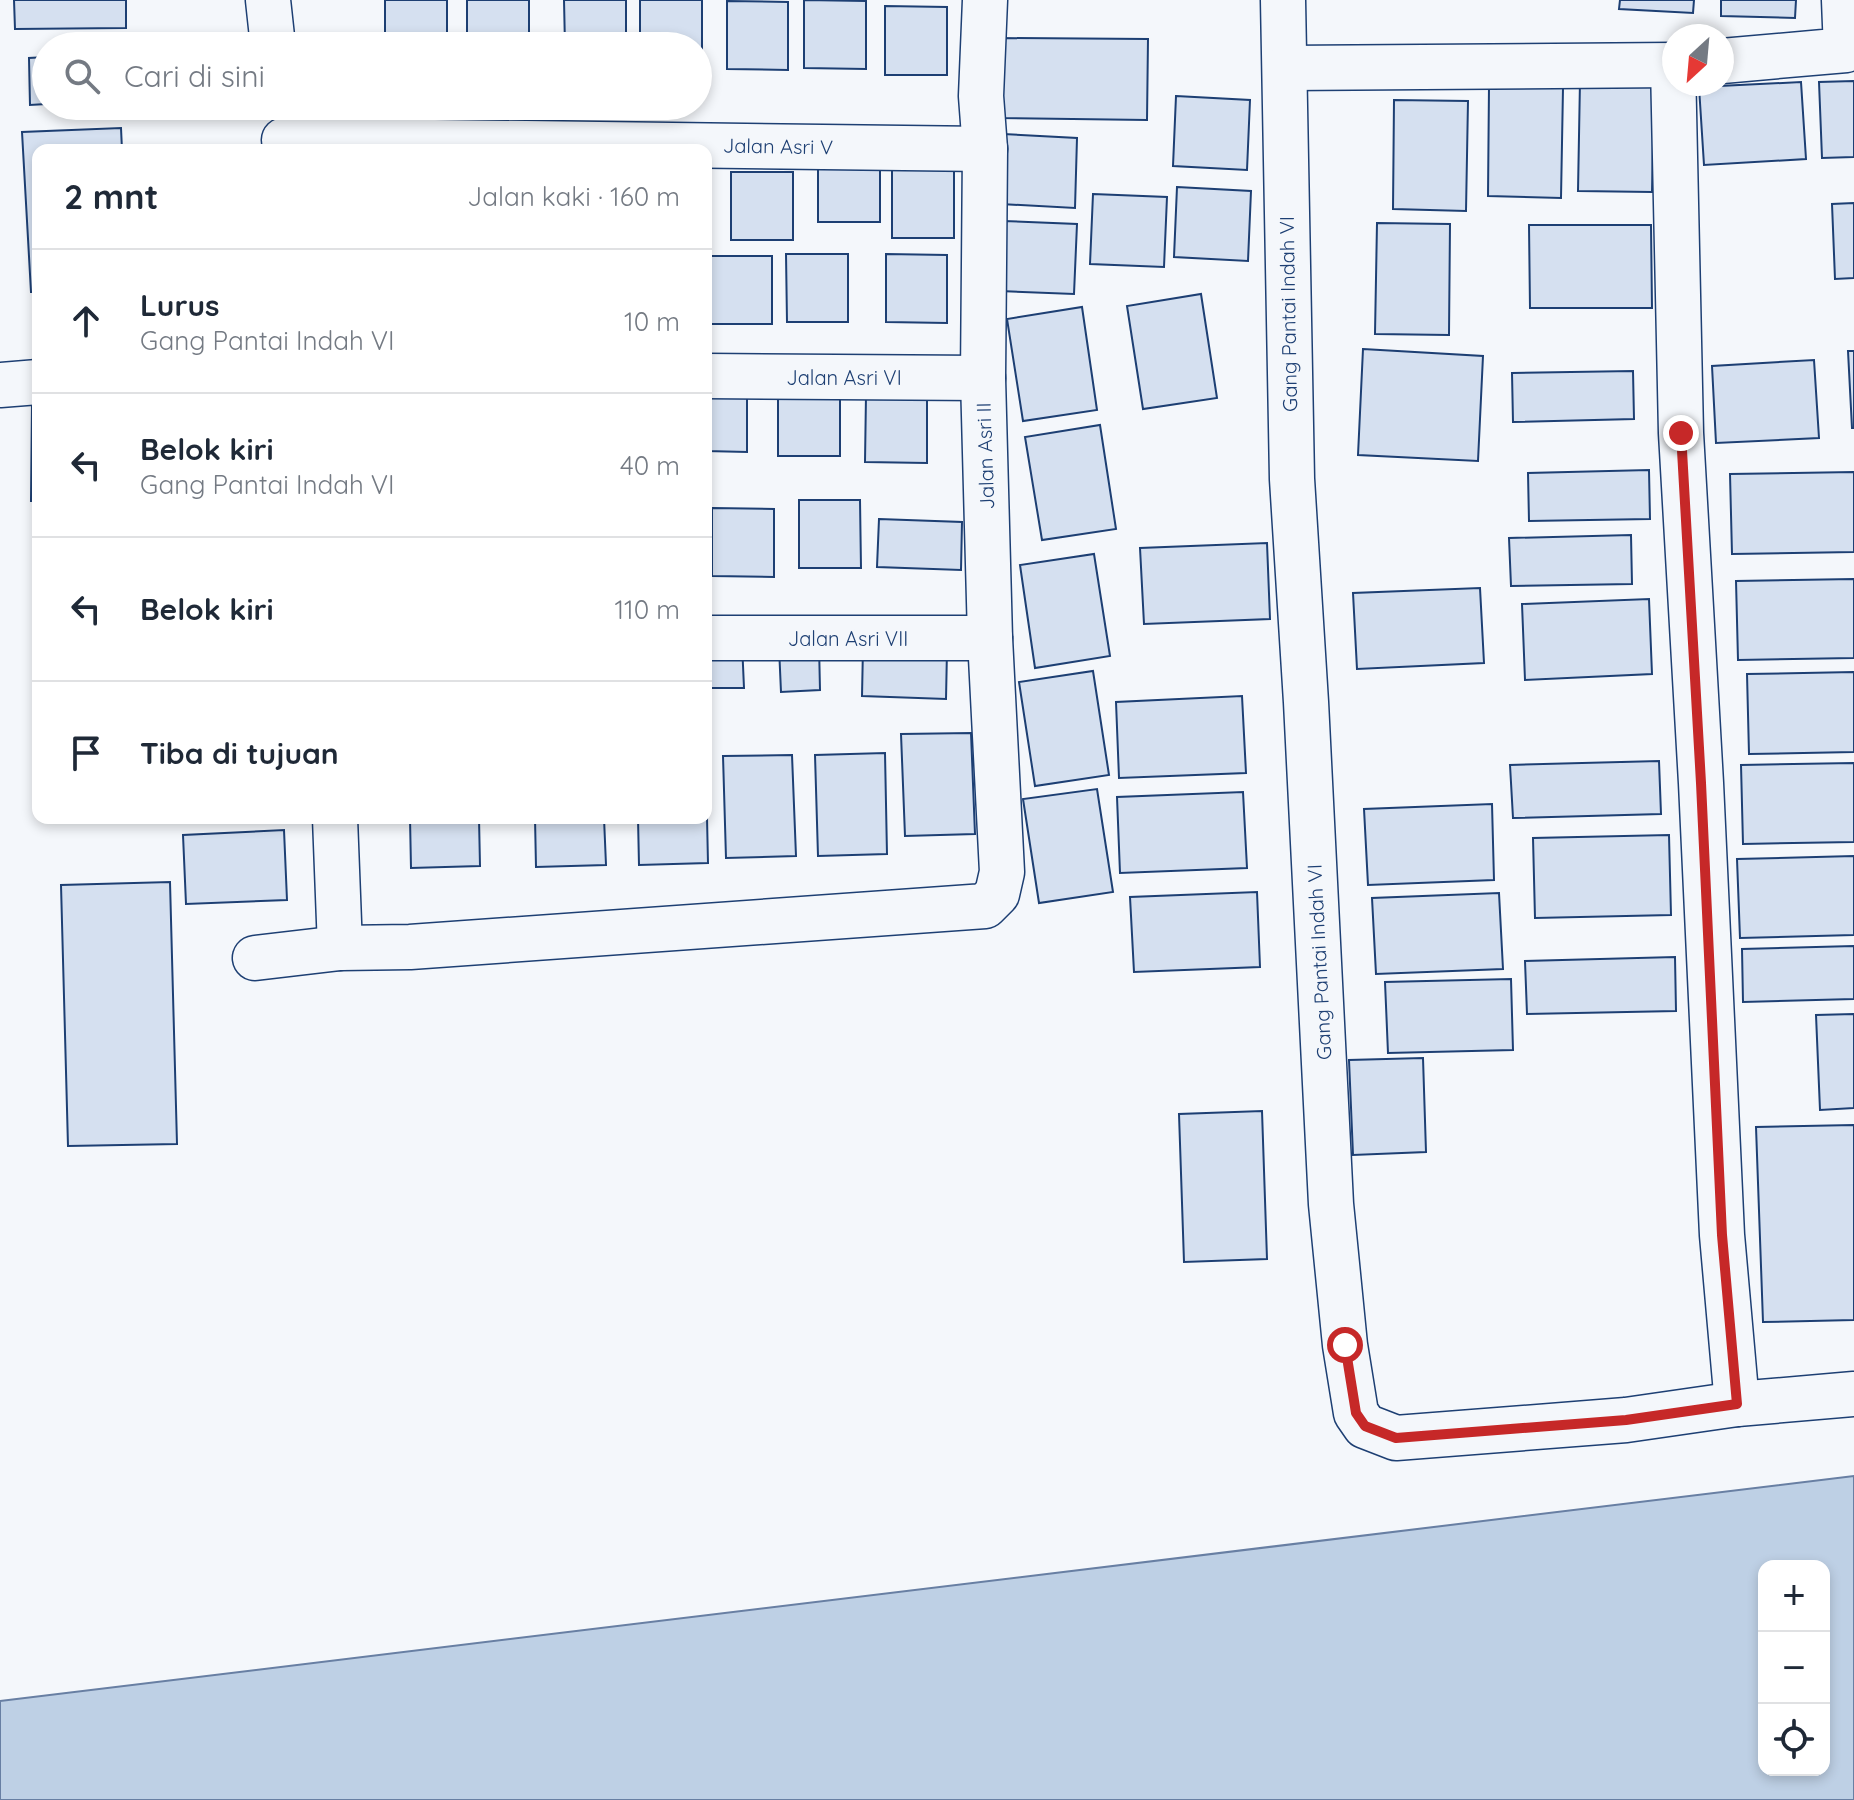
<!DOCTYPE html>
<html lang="id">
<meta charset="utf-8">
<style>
:root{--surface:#fff;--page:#f6f6f7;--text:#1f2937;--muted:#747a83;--line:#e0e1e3}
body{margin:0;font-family:Quicksand,sans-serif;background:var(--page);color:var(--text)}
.controls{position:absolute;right:24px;bottom:24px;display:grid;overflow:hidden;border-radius:16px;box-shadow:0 4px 12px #0003}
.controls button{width:72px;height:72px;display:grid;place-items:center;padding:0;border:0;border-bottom:2px solid var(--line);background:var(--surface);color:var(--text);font:40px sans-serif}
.compass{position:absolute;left:1662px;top:24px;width:72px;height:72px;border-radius:50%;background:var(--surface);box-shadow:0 4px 12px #0003;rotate:206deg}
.stop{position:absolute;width:24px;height:24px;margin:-18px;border:6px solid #c62828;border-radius:50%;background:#fff}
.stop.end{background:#c62828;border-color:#fff;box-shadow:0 2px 8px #0008}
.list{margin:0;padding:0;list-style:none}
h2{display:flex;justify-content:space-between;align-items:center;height:104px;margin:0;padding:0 32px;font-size:34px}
h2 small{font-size:26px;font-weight:400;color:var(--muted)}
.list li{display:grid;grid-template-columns:52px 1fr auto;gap:24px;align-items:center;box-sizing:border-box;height:144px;padding:0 32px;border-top:2px solid var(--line)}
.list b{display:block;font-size:30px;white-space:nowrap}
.list p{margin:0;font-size:26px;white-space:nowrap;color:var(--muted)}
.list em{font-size:26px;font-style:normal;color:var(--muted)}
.icon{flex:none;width:44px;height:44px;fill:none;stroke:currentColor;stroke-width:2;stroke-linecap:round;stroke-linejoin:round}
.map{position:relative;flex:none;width:1854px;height:1800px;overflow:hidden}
.search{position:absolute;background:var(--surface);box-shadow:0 4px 12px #0003;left:32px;top:32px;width:680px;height:88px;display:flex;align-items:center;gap:20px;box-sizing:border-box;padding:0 28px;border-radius:44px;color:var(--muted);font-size:30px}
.panel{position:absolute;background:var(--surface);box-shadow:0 4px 12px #0003;left:32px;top:144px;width:680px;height:680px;border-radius:16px}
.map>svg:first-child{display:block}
</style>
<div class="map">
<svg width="1854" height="1800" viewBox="0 0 1854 1800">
<rect width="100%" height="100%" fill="#f4f7fb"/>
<path fill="#bed0e5" stroke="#687fa3" stroke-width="2" fill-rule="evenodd" d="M1854 1476V1800H0V1701ZM1764 1566H1824V1770H1764Z"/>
<g fill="#d5e0f0" stroke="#1d3f73" stroke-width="2">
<path d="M14 0H126V28L15 29Z"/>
<rect x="385" y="0" width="62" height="46"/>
<rect x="467" y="0" width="62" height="46"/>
<path d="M564 0H626V46H565Z"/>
<path d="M640 0H702V63H698V46H640Z"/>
<path d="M804 0 866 1V69L804 68Z"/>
<path d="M1620 0H1694L1693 13 1619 9Z"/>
<path d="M1721 0H1796L1795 18 1721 16Z"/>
<path d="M727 1 788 2V70L727 69Z"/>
<path d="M885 6 947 7V75H885Z"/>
<path d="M999 38 1148 39 1147 120 999 118Z"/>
<path d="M46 57V104L30 105 29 58Z"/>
<path d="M1580 81 1654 82 1652 192 1578 191Z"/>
<path d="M1854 81V157L1822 158 1819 82Z"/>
<path d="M1801 82 1806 159 1704 165 1699 87Z"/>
<path d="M1489 86 1563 88 1561 198 1488 196Z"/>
<path d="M1176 96 1250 100 1247 170 1173 166Z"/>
<path d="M1394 100 1468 101 1466 211 1393 209Z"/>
<path d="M121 128 122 150H38V292H31L22 132Z"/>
<path d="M1003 134 1077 138 1075 208 1001 204Z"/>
<rect x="818" y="154" width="62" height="68"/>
<path d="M954 169V238H892V170Z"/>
<rect x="731" y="172" width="62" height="68"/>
<path d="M1177 187 1251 191 1248 261 1174 257Z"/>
<path d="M1093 194 1167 197 1164 267 1090 264Z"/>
<path d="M1854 203V278L1835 279 1832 204Z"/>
<path d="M1003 221 1077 224 1074 294 1000 291Z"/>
<path d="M1377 223 1450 224 1449 335 1375 334Z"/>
<path d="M1529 225H1651L1652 308H1530Z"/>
<path d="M786 254H848V322H787Z"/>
<path d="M886 254 947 255V323L886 322Z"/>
<rect x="710" y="256" width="62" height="68"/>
<path d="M1201 294 1217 398 1143 409 1127 306Z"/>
<path d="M1082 307 1097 410 1023 421 1007 319Z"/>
<path d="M1363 349 1483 356 1478 461 1358 455Z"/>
<path d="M1848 351H1854V428H1852Z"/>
<path d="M1814 360 1819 438 1716 443 1712 366Z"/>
<path d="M1633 371 1634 419 1513 422 1512 373Z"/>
<path d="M706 383H747V452L706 451Z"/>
<rect x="778" y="387" width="62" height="69"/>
<path d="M927 394V463L865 462 866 395Z"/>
<path d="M32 403H38V501H31Z"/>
<path d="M1100 425 1116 529 1042 540 1025 437Z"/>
<path d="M1649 470 1650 519 1529 521 1528 473Z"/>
<path d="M1854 472V552L1732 554 1730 474Z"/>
<path d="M799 500H860L861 568H799Z"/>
<path d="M712 508 774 509V577L712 576Z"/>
<path d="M879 519 962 522 961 570 877 567Z"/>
<path d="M1631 535 1632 584 1511 586 1509 538Z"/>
<path d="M1267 543 1270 619 1144 624 1140 548Z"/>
<path d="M1094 554 1110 656 1035 668 1020 565Z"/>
<path d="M1854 579V658L1738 660 1736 581Z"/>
<path d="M1480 588 1484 663 1357 669 1353 593Z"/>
<path d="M1649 599 1652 674 1525 680 1522 604Z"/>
<path d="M742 643 744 688H706V644Z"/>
<path d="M819 645 820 690 781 692 779 647Z"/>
<path d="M863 647 947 650 946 699 862 696Z"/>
<path d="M1093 671 1109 775 1035 786 1019 682Z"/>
<path d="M1854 672V752L1749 754 1747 674Z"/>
<path d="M1242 696 1246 773 1119 778 1116 702Z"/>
<path d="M971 733 975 834 905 836 901 734Z"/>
<path d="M885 753 887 854 818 856 815 755Z"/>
<path d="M792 755 796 856 726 858 723 756Z"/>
<path d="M1659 761 1661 814 1513 818 1510 765Z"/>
<path d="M1854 763V842L1743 844 1741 765Z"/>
<path d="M706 772 708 863 639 865 638 818H706Z"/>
<path d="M1097 789 1113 892 1039 903 1023 799Z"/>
<path d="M1243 792 1247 868 1120 873 1117 797Z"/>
<path d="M1492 804 1494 880 1368 885 1364 809Z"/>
<path d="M410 818H479L480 866 411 868Z"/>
<path d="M535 818H604L606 865 536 867Z"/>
<path d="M284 830 287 900 186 904 183 835Z"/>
<path d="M1669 835 1671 915 1535 918 1533 838Z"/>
<path d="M1854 856V935L1740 938 1737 859Z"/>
<path d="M170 882 177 1144 68 1146 61 885Z"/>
<path d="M1257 892 1260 967 1134 972 1130 897Z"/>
<path d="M1499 893 1503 969 1376 974 1372 898Z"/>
<path d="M1854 946V999L1743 1002 1742 949Z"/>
<path d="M1675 957 1676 1011 1527 1014 1525 961Z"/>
<path d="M1511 979 1513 1050 1388 1053 1385 982Z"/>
<path d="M1854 1014V1108L1820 1110 1816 1015Z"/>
<path d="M1423 1058 1426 1152 1353 1155 1349 1060Z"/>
<path d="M1262 1111 1267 1259 1184 1262 1179 1114Z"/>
<path d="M1854 1125V1320L1763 1322 1756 1127Z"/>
</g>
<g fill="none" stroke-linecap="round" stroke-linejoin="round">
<defs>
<g id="street">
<path d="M268 0 273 46"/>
<path d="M1283 0 1292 479 1306 702 1331 1204 1345 1345 1356 1413 1365 1426 1396 1438 1626 1420 1737 1404 1854 1394"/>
<path d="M1722 61 1846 50 1844 0"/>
<path d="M1673 65 1681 433 1701 783 1722 1235 1737 1404"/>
<path d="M1286 68 1674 65"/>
<path d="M284 140 985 149"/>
<path d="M706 376 983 378"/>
<path d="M0 385 38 382"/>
<path d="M706 638H990"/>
<path d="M335 818 340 948"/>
<path d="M255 958 340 948 410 947 985 906 997 894 1002 872 990 638 983 378 985 149 981 96 985 0"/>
</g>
</defs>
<use href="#street" stroke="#1d3f73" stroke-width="47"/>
<use href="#street" stroke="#f4f7fb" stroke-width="44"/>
</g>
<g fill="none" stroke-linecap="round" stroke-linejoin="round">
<path stroke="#c62828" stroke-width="10" d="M1345 1345 1356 1413 1365 1426 1396 1438 1626 1420 1737 1404 1722 1235 1701 783 1681 433"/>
</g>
<g text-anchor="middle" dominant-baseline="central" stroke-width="6" stroke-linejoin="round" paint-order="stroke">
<g font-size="20" fill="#1d3f73" stroke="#f4f7fb">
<text transform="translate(778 146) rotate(1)">Jalan Asri V</text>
<text transform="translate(1288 314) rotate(-91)">Gang Pantai Indah VI</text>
<text x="844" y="377">Jalan Asri VI</text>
<text transform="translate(985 456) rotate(-92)">Jalan Asri II</text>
<text x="848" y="638">Jalan Asri VII</text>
<text transform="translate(1319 962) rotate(-93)">Gang Pantai Indah VI</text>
</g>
</g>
</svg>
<div class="controls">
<button>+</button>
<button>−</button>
<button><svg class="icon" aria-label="locate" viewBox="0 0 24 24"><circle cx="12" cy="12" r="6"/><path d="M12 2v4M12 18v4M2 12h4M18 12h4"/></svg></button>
</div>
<svg class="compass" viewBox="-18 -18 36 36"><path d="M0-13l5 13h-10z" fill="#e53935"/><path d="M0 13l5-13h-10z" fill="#747a83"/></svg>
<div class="stop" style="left:1345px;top:1345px"></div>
<div class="stop end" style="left:1681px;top:433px"></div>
<div class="search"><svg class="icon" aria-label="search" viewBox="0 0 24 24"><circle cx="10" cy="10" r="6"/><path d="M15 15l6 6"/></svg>Cari di sini</div>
<section class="panel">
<h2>2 mnt<small>Jalan kaki · 160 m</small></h2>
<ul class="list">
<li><svg class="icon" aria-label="ahead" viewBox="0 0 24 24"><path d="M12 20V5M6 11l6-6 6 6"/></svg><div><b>Lurus</b><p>Gang Pantai Indah VI</p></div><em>10 m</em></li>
<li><svg class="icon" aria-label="left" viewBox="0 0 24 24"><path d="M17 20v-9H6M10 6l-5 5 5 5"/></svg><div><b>Belok kiri</b><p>Gang Pantai Indah VI</p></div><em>40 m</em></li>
<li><svg class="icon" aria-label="left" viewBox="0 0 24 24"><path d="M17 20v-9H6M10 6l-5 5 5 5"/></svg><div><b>Belok kiri</b></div><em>110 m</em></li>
<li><svg class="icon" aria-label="arrive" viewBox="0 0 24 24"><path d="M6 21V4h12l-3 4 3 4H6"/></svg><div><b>Tiba di tujuan</b></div></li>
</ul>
</section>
</div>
